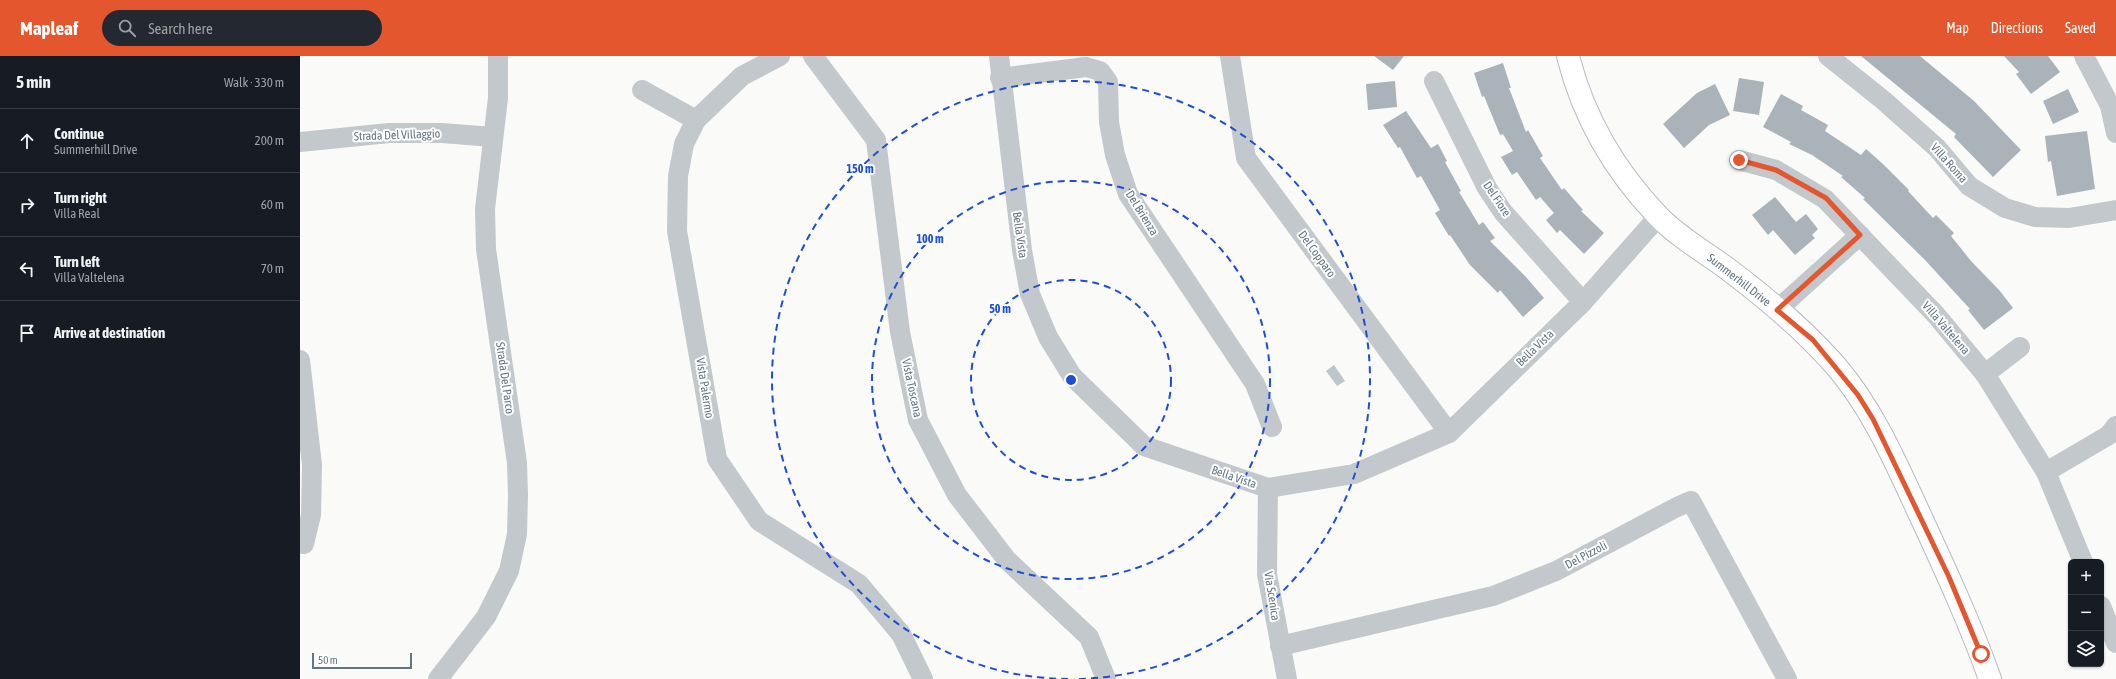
<!DOCTYPE html>
<meta charset="utf-8">
<style>
:root{--surface:#171b24;--page:#242831;--text:#f1f3f6;--muted:#9ea1a6;--line:#363941;--accent:#e4572e}
body{margin:0;font-family:"Asap Condensed",sans-serif;background:var(--page);color:var(--text)}
.controls{position:absolute;right:12px;bottom:12px;display:grid;overflow:hidden;border-radius:6px;box-shadow:0 1px 3px #0004}
.controls button{width:36px;height:36px;display:grid;place-items:center;padding:0;border:0;border-bottom:1px solid var(--line);background:var(--surface);color:var(--text);font:20px sans-serif}
.scale{position:absolute;left:12px;bottom:10px;width:100px;box-sizing:border-box;padding-left:4px;border:2px solid #657683;border-top:0;font-size:11px;line-height:14px;white-space:nowrap;color:#657683;-webkit-text-stroke:3px #fff;paint-order:stroke}
.stop{position:absolute;width:12px;height:12px;margin:-9px;border:3px solid #e4572e;border-radius:50%;background:#fff}
.stop.end{background:#e4572e;border-color:#fff;box-shadow:0 1px 4px #0008}
.list{margin:0;padding:0;list-style:none}
h2{display:flex;justify-content:space-between;align-items:center;height:52px;margin:0;padding:0 16px;font-size:17px}
h2 small{font-size:13px;font-weight:400;color:var(--muted)}
.list li{display:grid;grid-template-columns:26px 1fr auto;gap:12px;align-items:center;box-sizing:border-box;height:64px;padding:0 16px;border-top:1px solid var(--line)}
.list b{display:block;font-size:15px;white-space:nowrap}
.list p{margin:0;font-size:13px;white-space:nowrap;color:var(--muted)}
.list em{font-size:13px;font-style:normal;color:var(--muted)}
.icon{flex:none;width:22px;height:22px;fill:none;stroke:currentColor;stroke-width:2;stroke-linecap:round;stroke-linejoin:round}
.map{position:relative;flex:none;width:1816px;height:623px;overflow:hidden}
header{display:flex;align-items:center;gap:24px;box-sizing:border-box;height:56px;padding:0 20px;background:var(--accent);color:#fff}
header strong{font-size:19px}
nav{display:flex;gap:22px;margin-inline-start:auto;font-size:14px}
.search{width:280px;height:36px;background:var(--page);display:flex;align-items:center;gap:10px;box-sizing:border-box;padding:0 14px;border-radius:22px;color:var(--muted);font-size:15px}
main{display:flex}
aside{flex:1;background:var(--surface)}
.map>svg:first-child{display:block}
</style>
<header>
<strong>Mapleaf</strong>
<div class="search"><svg class="icon" aria-label="search" viewBox="0 0 24 24"><circle cx="10" cy="10" r="6"/><path d="M15 15l6 6"/></svg>Search here</div>
<nav><a>Map</a><a>Directions</a><a>Saved</a></nav>
</header>
<main>
<aside>
<h2>5 min<small>Walk · 330 m</small></h2>
<ul class="list">
<li><svg class="icon" aria-label="ahead" viewBox="0 0 24 24"><path d="M12 20V5M6 11l6-6 6 6"/></svg><div><b>Continue</b><p>Summerhill Drive</p></div><em>200 m</em></li>
<li><svg class="icon" aria-label="right" viewBox="0 0 24 24"><path d="M7 20v-9h11M14 6l5 5-5 5"/></svg><div><b>Turn right</b><p>Villa Real</p></div><em>60 m</em></li>
<li><svg class="icon" aria-label="left" viewBox="0 0 24 24"><path d="M17 20v-9H6M10 6l-5 5 5 5"/></svg><div><b>Turn left</b><p>Villa Valtelena</p></div><em>70 m</em></li>
<li><svg class="icon" aria-label="arrive" viewBox="0 0 24 24"><path d="M6 21V4h12l-3 4 3 4H6"/></svg><div><b>Arrive at destination</b></div></li>
</ul>
</aside>
<div class="map">
<svg width="1816" height="623" viewBox="0 0 1816 623">
<rect width="100%" height="100%" fill="#fafaf8"/>
<path fill="#bbc7cb" d="M1034 309 1045 325 1037 330 1026 315Z"/>
<g fill="#aab3b9">
<path d="M1074 0H1104L1093 14Z"/>
<path d="M1561 0H1620L1674 45 1721 94 1693 121 1654 81 1656 78Z"/>
<path d="M1704 0H1748L1760 16 1731 38 1716 18 1719 16Z"/>
<path d="M1203 7 1211 32H1209L1226 76 1228 74 1243 100 1240 102 1262 134 1264 132 1283 154 1281 155 1304 177 1284 198 1260 174 1257 177 1246 164 1254 157 1240 141 1236 144 1217 116 1212 119 1201 101 1213 95 1203 78 1200 79 1184 40 1182 41 1174 17Z"/>
<path d="M1439 22 1464 26 1459 59 1433 55Z"/>
<path d="M1095 25 1097 51 1068 54 1066 28Z"/>
<path d="M1415 28 1430 59 1409 69 1384 92 1363 68 1397 37Z"/>
<path d="M1768 33 1779 56 1753 68 1743 45Z"/>
<path d="M1481 38 1503 50 1501 54 1528 69 1525 75 1561 99 1566 93 1583 108 1609 134 1608 135 1633 162 1636 159 1654 177 1651 180 1671 205 1700 235 1713 252 1684 274 1668 254 1670 253 1625 204 1563 143 1565 142 1541 121 1543 120 1512 99 1489 88 1491 86 1463 71Z"/>
<path d="M1106 55 1131 92 1138 88 1147 105 1145 106 1161 135 1159 136 1179 169 1183 166 1195 182 1190 185 1226 221 1244 242 1223 261 1200 234 1198 237 1170 209 1150 179 1149 180 1135 157 1140 154 1121 120 1117 122 1100 91 1098 92 1083 69Z"/>
<path d="M1787 75 1795 133 1757 140 1751 105 1748 106 1745 80Z"/>
<path d="M1475 141 1496 166 1506 158 1518 173 1512 179 1515 182 1495 199 1473 174 1468 179 1452 159Z"/>
</g>
<g fill="none" stroke-linecap="round" stroke-linejoin="round">
<defs>
<path id="major" d="M1268 0C1283 60 1315 115 1358 160 1377 180 1403 195 1425 211 1464 240 1503 273 1535 309 1573 353 1596 407 1620 459 1645 513 1670 567 1690 623"/>
</defs>
<use href="#major" stroke="#b5babe" stroke-width="24"/>
<g stroke="#c3c8cc" stroke-width="20">
<path d="M480 0 442 20 396 64 384 88 378 120 377 175 417 403 459 465 559 528 601 578 623 623"/>
<path d="M513 0 576 84 600 276 618 364 657 439 707 504 789 581 806 623"/>
<path d="M699 0 722 194 730 238 748 281 772 320 844 390 968 432 1054 418 1149 377 1283 246 1358 161"/>
<path d="M930 0 946 102 1149 377"/>
<path d="M1528 0 1583 44 1637 92 1669 130 1705 152 1735 161 1769 162 1816 154"/>
<path d="M1784 0 1810 50 1816 77"/>
<path d="M700 22 786 11 800 15 808 26 809 66 815 99 828 138 955 328 972 371"/>
<path d="M1134 25 1187 132 1203 156 1283 246"/>
<path d="M342 34 396 64"/>
<path d="M0 86 89 77H142L193 81"/>
<path d="M1439 104 1476 114 1525 143 1636 259 1685 318 1746 416 1783 506"/>
<path d="M1477 254 1560 179"/>
<path d="M0 304 12 409 11 459 4 488"/>
<path d="M1685 318 1720 291"/>
<path d="M1746 416 1809 379 1816 370"/>
<path d="M968 432 967 518 987 623"/>
<path d="M1801 550 1816 587"/>
<path d="M980 590 1193 540 1256 515 1377 451 1391 445 1487 623"/>
<path d="M138 623 186 561 209 515 217 478 218 439 217 407 186 193 185 153 198 42V0"/>
</g>
<use href="#major" stroke="#fff" stroke-width="22"/>
</g>
<g fill="none" stroke-linecap="round" stroke-linejoin="round">
<path stroke="#e4572e" stroke-width="5" d="M1439 104 1476 114 1526 142 1560 179 1477 254 1513 284 1558 339 1573 363 1649 521 1681 598"/>
</g>
<g fill="none" stroke="#1d4ed8" stroke-width="2" stroke-dasharray="7 5">
<circle cx="771" cy="324" r="100"/>
<circle cx="771" cy="324" r="199"/>
<path d="M768 623A299 299 0 1 1 774 623"/>
</g>
<g text-anchor="middle" dominant-baseline="central" stroke-width="4" stroke-linejoin="round" paint-order="stroke">
<g font-size="12" fill="#657683" stroke="#fff">
<text transform="translate(97 79) rotate(-2)">Strada Del Villaggio</text>
<text transform="translate(1649 107) rotate(48)">Villa Roma</text>
<text transform="translate(1197 143) rotate(56)">Del Fiore</text>
<text transform="translate(842 157) rotate(58)">Del Brienza</text>
<text transform="translate(720 179) rotate(82)">Bella Vista</text>
<text transform="translate(1017 198) rotate(54)">Del Copparo</text>
<text transform="translate(1439 224) rotate(38)">Summerhill Drive</text>
<text transform="translate(1646 272) rotate(49)">Villa Valtelena</text>
<text transform="translate(1235 292) rotate(-44)">Bella Vista</text>
<text transform="translate(205 322) rotate(82)">Strada Del Parco</text>
<text transform="translate(405 332) rotate(81)">Vista Palermo</text>
<text transform="translate(612 332) rotate(78)">Vista Toscana</text>
<text transform="translate(934 421) rotate(19)">Bella Vista</text>
<text transform="translate(1286 499) rotate(-28)">Del Pizzoli</text>
<text transform="translate(972 540) rotate(81)">Via Scenica</text>
</g>
</g>
<circle cx="771" cy="324" r="6" fill="#1d4ed8" stroke="#fff" stroke-width="2"/>
<g font-size="12" text-anchor="middle" font-weight="bold" fill="#1d4ed8" stroke="#fff" stroke-width="4" stroke-linejoin="round" paint-order="stroke">
<text x="560" y="117">150 m</text>
<text x="630" y="187">100 m</text>
<text x="700" y="257">50 m</text>
</g>
</svg>
<div class="controls">
<button>+</button>
<button>−</button>
<button><svg class="icon" aria-label="layers" viewBox="0 0 24 24"><path d="M12 4l9 5-9 5-9-5zM3 14l9 5 9-5"/></svg></button>
</div>
<div class="scale">50 m</div>
<div class="stop" style="left:1681px;top:598px"></div>
<div class="stop end" style="left:1439px;top:104px"></div>
</div>
</main>
